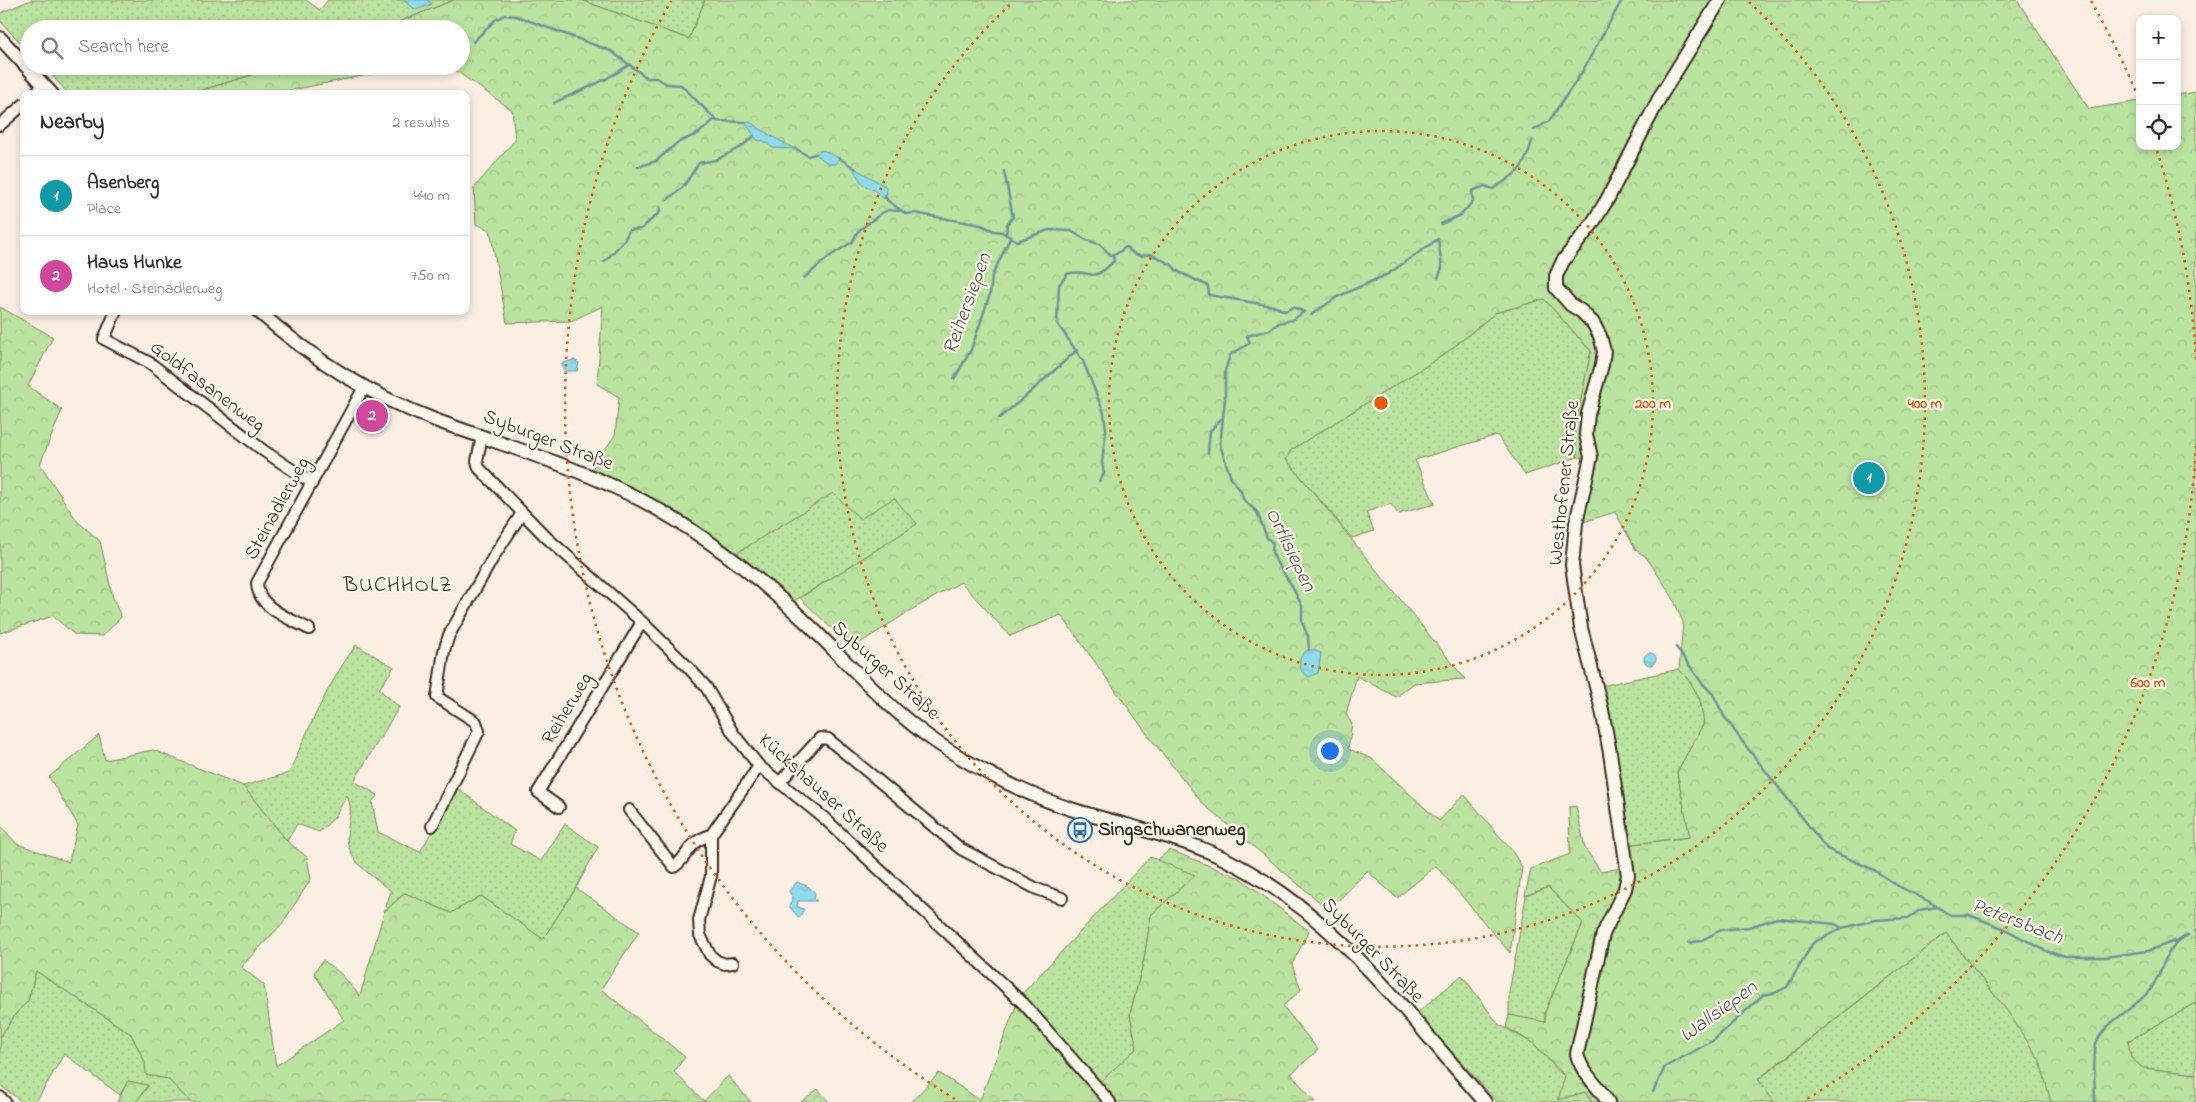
<!DOCTYPE html>
<meta charset="utf-8">
<style>
:root{--surface:#fff;--page:#f7f7f7;--text:#2b2b33;--muted:#7c7c81;--line:#e1e1e2;--accent:#d93025}
body{margin:0;font-family:"Indie Flower",sans-serif;background:var(--page);color:var(--text)}
.controls{position:absolute;right:15px;top:15px;display:grid;overflow:hidden;border-radius:10px;box-shadow:0 2px 8px #0003}
.controls button{width:45px;height:45px;display:grid;place-items:center;padding:0;border:0;border-bottom:1px solid var(--line);background:var(--surface);color:var(--text);font:25px sans-serif}
.you{position:absolute;left:1329px;top:750px;width:18px;height:18px;margin:-12px;border:4px solid #fff;border-radius:50%;background:#1a73e8;box-shadow:0 0 0 8px #1a73e833}
.badge{display:grid;place-items:center;width:32px;height:32px;border-radius:50%;background:var(--accent);color:#fff;font-size:16px;font-weight:700}
.pin{position:absolute;translate:-50% -50%;border:2px solid #fff;box-shadow:0 1px 5px #0006}
.list{margin:0;padding:0;list-style:none}
h2{display:flex;justify-content:space-between;align-items:center;height:65px;margin:0;padding:0 20px;font-size:21px}
h2 small{font-size:16px;font-weight:400;color:var(--muted)}
.list li{display:grid;grid-template-columns:32px 1fr auto;gap:15px;align-items:center;box-sizing:border-box;height:80px;padding:0 20px;border-top:1px solid var(--line)}
.list b{display:block;font-size:19px;white-space:nowrap}
.list p{margin:0;font-size:16px;white-space:nowrap;color:var(--muted)}
.list em{font-size:16px;font-style:normal;color:var(--muted)}
.icon{flex:none;width:28px;height:28px;fill:none;stroke:currentColor;stroke-width:2;stroke-linecap:round;stroke-linejoin:round}
.map{position:relative;flex:none;width:2196px;height:1102px;overflow:hidden}
.search{position:absolute;background:var(--surface);box-shadow:0 2px 8px #0003;left:20px;top:20px;width:450px;height:55px;display:flex;align-items:center;gap:12px;box-sizing:border-box;padding:0 18px;border-radius:28px;color:var(--muted);font-size:19px}
.panel{position:absolute;background:var(--surface);box-shadow:0 2px 8px #0003;left:20px;top:90px;width:450px;height:225px;border-radius:10px}
.map>svg:first-child{display:block}
</style>
<div class="map">
<svg width="2196" height="1102" viewBox="0 0 2196 1102">
<defs>
<pattern id="grass-dots" width="8" height="8" patternUnits="userSpaceOnUse" patternTransform="scale(1.25)"><rect width="8" height="8" fill="#bae39f"/><path d="M2 2h.1M6 6h.1" fill="none" stroke="#a1c388" stroke-width="1.8" stroke-linecap="round"/></pattern>
<pattern id="forest-crowns" width="20" height="18" patternUnits="userSpaceOnUse" patternTransform="scale(1.25)"><rect width="20" height="18" fill="#bae39f"/><path d="M2 6a3 3 0 1 1 6 0M12 15a3 3 0 1 1 6 0" fill="none" stroke="#a1c388"/></pattern>
<pattern id="water-ripples" width="26" height="14" patternUnits="userSpaceOnUse" patternTransform="scale(1.25)"><rect width="26" height="14" fill="#8edbee"/><path d="M2 4q2-2 4 0t4 0M15 11q2-2 4 0t4 0" fill="none" stroke="#7bbccc"/></pattern>
</defs>
<rect width="100%" height="100%" fill="#fbeee3"/>
<filter id="ink" filterUnits="userSpaceOnUse"><feTurbulence type="fractalNoise" baseFrequency=".02" numOctaves="2"/><feDisplacementMap in="SourceGraphic" scale="10" xChannelSelector="R" yChannelSelector="G"/><feConvolveMatrix kernelMatrix="1 2 1 2 8 2 1 2 1" color-interpolation-filters="sRGB"/></filter>
<g filter="url(#ink)">
<g fill="url(#grass-dots)" stroke="#7a865e">
<path d="M31 0H306L320 10 328 0H454L381 29H29V52L0 21V13Z"/>
<path d="M581 0H705L689 39Z"/>
<path d="M43 66H282L189 94H69Z"/>
<path d="M1544 299 1591 351 1574 433 1578 457 1525 475 1497 435 1415 460 1435 504 1398 514 1391 504 1366 512 1374 531 1352 538 1286 459 1291 450 1445 354 1495 313Z"/>
<path d="M833 492 894 497 918 524 794 601 737 553Z"/>
<path d="M356 645 394 667 379 689 399 707 354 781 378 795 372 802 378 832 420 852 457 788 515 831 510 844 541 861 565 824 598 847 576 888 543 939 481 896 451 913 405 893 384 912 391 891C374 877 347 862 347 836 348 819 354 813 347 795L335 817 319 832 297 824 287 841 243 786 289 773C309 728 327 685 356 645Z"/>
<path d="M1679 669 1691 683 1700 700 1704 723 1677 772 1690 837 1626 845 1601 686Z"/>
<path d="M1150 857 1196 874 1151 915 1144 959 1130 1015 1137 1048 1100 1084 1052 1027 1020 996Z"/>
<path d="M1548 887 1583 923 1545 1012V1023L1509 1015V993L1526 896Z"/>
<path d="M1946 933 2008 1012 2041 1061 2051 1102H1774L1758 1080Z"/>
<path d="M36 971 131 1034 145 1062 168 1079 190 1102H136L148 1086 128 1081 120 1095 64 1054 36 1102H22L0 1085V1037L18 1011 28 1001Z"/>
<path d="M1462 975 1498 1024 1534 1044 1557 1070 1585 1092 1592 1102H1497L1417 1013Z"/>
<path d="M2196 1003V1074L2143 1068 2131 1058 2128 1041Z"/>
</g>
<g fill="url(#forest-crowns)" stroke="#7a865e">
<path d="M454 0H581L689 39 705 0H2017L2089 109 2140 101V146H2177V95L2196 92V1003L2128 1041 2131 1058 2143 1068 2196 1074V1102H2051L2040 1061 2008 1012 1946 933 1758 1079 1774 1102H1592L1585 1092 1558 1100 1565 1076 1534 1044 1506 1027 1509 1015 1545 1022V1012L1583 923 1548 887 1525 896 1531 869 1570 854 1569 807 1576 806 1585 848 1601 872 1630 866 1626 845 1690 837 1677 772 1704 723 1700 700 1691 683 1679 669 1683 622 1672 596 1646 557 1636 550 1615 512 1583 522 1591 458 1578 457 1574 433 1591 351 1544 299 1495 313 1445 354 1291 450 1286 459 1465 679 1414 683 1396 697 1357 676 1346 714 1352 724 1348 749 1371 758 1439 821 1464 794 1512 851 1522 867 1510 953 1436 866 1397 898 1367 871 1329 910 1203 804 1147 734 1061 615 1010 636 961 582 913 609 852 648 800 598 917 524 894 498 860 519 833 493 737 553 687 520 591 470 615 435 619 397 597 384 603 306 571 321 507 323 490 230 476 224 474 188 515 140 512 110 449 66H461V29H381Z"/>
<path d="M282 66H412L272 94H189Z"/>
<path d="M0 307 53 337 28 386 62 410 40 464 77 521 100 541 113 598 121 617 103 636 75 635 53 616 0 633Z"/>
<path d="M99 735 105 760 153 750 243 786 287 841 307 857 311 879 282 924 241 967 264 985 276 1066 344 1020 314 973 323 960 341 974 360 996 384 912 405 893 451 913 481 896 543 939 576 888 639 932 601 989 685 1057 674 1072 704 1101 728 1076 751 1102H190L168 1079 146 1075 145 1062 131 1034 36 971 28 1001 17 1012 0 1037V825L17 844 69 862 78 825 49 777Z"/>
<path d="M1170 850 1240 878 1309 931 1292 964 1301 990 1283 1006 1318 1050 1291 1074 1315 1102H911L939 1073 980 1100 1016 1006 1092 1089 1137 1048 1130 1015 1144 959 1151 915 1195 875 1157 860Z"/>
<path d="M128 1081 148 1085 136 1102H117Z"/>
<path d="M818 1089 829 1102H801Z"/>
</g>
<g fill="url(#water-ripples)" stroke="#6d949b">
<path d="M403 0H427L432 4 416 10Z"/>
<path d="M745 122H750L768 134 795 149 773 148 764 141 757 140Z"/>
<path d="M823 150 839 158 836 164H829L815 154Z"/>
<path d="M856 169 885 186 887 193 884 199 874 190 863 185 854 170Z"/>
<path d="M574 360 579 363 577 371H566L562 368V363Z"/>
<path d="M1308 650H1313L1321 653 1318 673 1309 677 1302 672C1298 663 1299 655 1308 650Z"/>
<circle cx="1650" cy="659" r="6"/>
<path d="M797 882 809 887 815 893 814 898 817 901H798L797 907 804 909 799 918 789 906 793 898 789 891Z"/>
</g>
<g fill="none" stroke-linecap="round" stroke-linejoin="round">
<g stroke="#6d949b" stroke-width="2.5">
<path d="M473 42 495 20 505 15 516 16 611 51 647 78H656L667 84 681 85 717 121 745 122"/>
<path d="M554 103C582 89 604 83 630 64"/>
<path d="M1534 130 1549 121 1582 72 1622 0"/>
<path d="M795 148 808 156 815 154"/>
<path d="M839 158 856 169"/>
<path d="M638 167 656 161 677 143 699 133 714 120"/>
<path d="M1004 171 1013 217 1007 224 1006 235"/>
<path d="M885 196 888 201 906 214 914 213 981 225 994 231 1002 232 1017 241 1049 230 1071 231 1086 240 1099 244 1113 257V254H1116L1126 247 1134 254 1141 256 1150 254 1159 258 1173 266 1177 271 1208 286 1209 295 1273 306 1285 311 1293 307 1304 312"/>
<path d="M667 200 683 187 699 163 716 160 741 147 754 136"/>
<path d="M1441 224 1461 215 1473 201 1472 191 1485 186 1493 189C1517 173 1524 171 1532 141"/>
<path d="M604 262 624 241 629 230 641 229 660 212V207"/>
<path d="M804 278 830 256 852 242 858 231 882 213 888 210 899 211"/>
<path d="M1304 312 1292 320 1279 323 1269 330 1247 336 1250 343 1230 355 1225 371V399L1220 445 1231 478 1241 491 1243 499 1257 512 1267 538 1273 543 1272 552 1277 563 1292 586 1302 606V622L1308 637 1309 650"/>
<path d="M1311 315 1337 297 1388 274 1438 239 1442 268 1438 278"/>
<path d="M954 379 971 350 990 294 992 276 1010 238"/>
<path d="M999 418 1026 396 1077 350"/>
<path d="M1208 453 1210 431 1221 419"/>
<path d="M1099 481 1104 474 1102 462 1106 430 1104 413 1083 361 1057 323 1059 285 1067 274C1093 267 1088 287 1114 261L1113 256"/>
<path d="M1676 647 1702 683 1713 694 1724 716 1742 741 1827 849 1874 870 1898 886 1928 901 1950 915H1969L2005 929 2046 951 2065 957H2105L2148 951 2175 941"/>
<path d="M2195 931H2196"/>
<path d="M1689 943 1700 941 1721 930 1749 927 1777 918 1835 924 1842 928"/>
<path d="M1653 1092 1665 1067 1714 1040 1763 995 1775 993 1787 987 1813 943 1842 928 1876 920 1908 918 1920 910 1937 907"/>
<path d="M2095 1102C2095 1088 2092 1051 2097 1041 2109 1018 2135 1009 2150 990 2165 970 2163 947 2188 935"/>
</g>
<defs>
<g id="minor">
<path d="M34 94 44 85"/>
<path d="M0 125 24 104"/>
<path d="M116 311 104 339 150 363 264 451 312 483"/>
<path d="M482 436 477 461 479 468 547 538 642 622 688 667 706 687 733 733 759 766 824 818 1024 1004 1110 1102"/>
<path d="M309 629C291 619 257 608 257 583L364 387"/>
<path d="M780 782 820 738 828 739 961 849 1037 889 1062 898"/>
<path d="M559 807 538 792 642 622"/>
<path d="M629 810 674 867C690 855 687 842 711 835"/>
<path d="M432 826 479 731 476 722 437 697 444 651 449 635 494 556 522 513"/>
<path d="M733 963 725 964 717 961 710 955 700 935 699 920 711 876V835L759 766"/>
<path d="M0 1097 5 1102"/>
</g>
<g id="tertiary">
<path d="M0 38 52 94"/>
<path d="M258 311C311 358 369 395 435 420 505 446 577 466 643 501 706 535 759 577 810 626 851 666 889 710 936 742 980 771 1026 795 1077 811 1126 826 1178 836 1225 859 1335 913 1406 1013 1485 1102"/>
<path d="M1608 1102C1598 1086 1581 1072 1577 1054L1603 934 1625 889 1628 875 1610 753 1602 710 1581 628 1572 565 1576 523 1591 457 1586 434 1588 414 1602 365 1604 351 1600 336 1593 323 1581 311 1571 305 1556 288V276L1563 261 1592 224 1607 200 1661 95 1720 0"/>
</g>
</defs>
<use href="#minor" stroke="#3b2a1e" stroke-width="14"/>
<use href="#tertiary" stroke="#3b2a1e" stroke-width="16"/>
<use href="#minor" stroke="#fbf7ec" stroke-width="10"/>
<use href="#tertiary" stroke="#fbf7ec" stroke-width="12"/>
</g>
</g>
<g fill="none" stroke="#e8590c" stroke-width="2.5" stroke-dasharray="2.5 5">
<circle cx="1381" cy="403" r="272"/>
<path d="M1749 2A544 544 0 1 1 1013 2"/>
<path d="M2196 446A816 816 0 0 1 1807 1099M955 1099A816 816 0 0 1 671 1M2091 1A816 816 0 0 1 2138 97M2157 151A816 816 0 0 1 2196 360"/>
</g>
<defs>
<symbol id="bus-ring" viewBox="-11 -11 22 22"><circle r="9.5" fill="#fbf7ec" stroke="#1f6fb2" stroke-width="1.5"/><path d="M-5-6H5V4H4V6H2V4H-2V6H-4V4H-5ZM-3.5-4V0h7V-4ZM-3.5 1.2v1.5H-2V1.2ZM2 1.2v1.5H3.5V1.2Z" fill="#1f6fb2"/></symbol>
</defs>
<g fill-rule="evenodd">
<use href="#bus-ring" x="1066" y="816" width="28" height="28"/>
</g>
<g text-anchor="middle" dominant-baseline="central" stroke-width="4.5" stroke-linejoin="round" paint-order="stroke">
<g font-size="20" fill="#3b2a1e" stroke="#fbf7ec">
<text transform="translate(207 387) rotate(37)">Goldfasanenweg</text>
<text transform="translate(548 441) rotate(21)">Syburger Straße</text>
<text transform="translate(1565 483) rotate(-84)">Westhofener Straße</text>
<text transform="translate(278 509) rotate(-61)">Steinadlerweg</text>
<text transform="translate(885 671) rotate(42)">Syburger Straße</text>
<text transform="translate(568 709) rotate(-59)">Reiherweg</text>
<text transform="translate(823 794) rotate(42)">Kückshauser Straße</text>
<text transform="translate(1372 951) rotate(46)">Syburger Straße</text>
</g>
<g font-size="20" font-weight="bold" fill="#3b2a1e" stroke="#fbf7ec" text-anchor="start">
<text x="1098" y="830">Singschwanenweg</text>
</g>
<g font-size="21" font-style="italic" fill="#505652" stroke="#fbf7ec">
<text transform="translate(968 304) rotate(-70)">Reihersiepen</text>
<text transform="translate(1290 550) rotate(64)">Ortlisiepen</text>
<text transform="translate(2017 922) rotate(21)">Petersbach</text>
<text transform="translate(1719 1012) rotate(-36)">Wallsiepen</text>
</g>
<g font-size="22" letter-spacing="1" fill="#3b2a1e" stroke="#fbf7ec">
<text x="398" y="586">BUCHHOLZ</text>
</g>
</g>
<circle cx="1381" cy="403" r="8" fill="#e8590c" stroke="#fbf7ec" stroke-width="2.5"/>
<g font-size="15" text-anchor="middle" font-weight="bold" fill="#e8590c" stroke="#fbf7ec" stroke-width="4.5" stroke-linejoin="round" paint-order="stroke">
<text x="1653" y="408">200 m</text>
<text x="1925" y="408">400 m</text>
<text x="2148" y="687">600 m</text>
</g>
</svg>
<div class="controls">
<button>+</button>
<button>−</button>
<button><svg class="icon" aria-label="locate" viewBox="0 0 24 24"><circle cx="12" cy="12" r="6"/><path d="M12 2v4M12 18v4M2 12h4M18 12h4"/></svg></button>
</div>
<div class="you"></div>
<div class="pin badge" style="left:1869px;top:478px;background:#0f9aa8">1</div>
<div class="pin badge" style="left:372px;top:416px;background:#d1479c">2</div>
<div class="search"><svg class="icon" aria-label="search" viewBox="0 0 24 24"><circle cx="10" cy="10" r="6"/><path d="M15 15l6 6"/></svg>Search here</div>
<section class="panel">
<h2>Nearby<small>2 results</small></h2>
<ul class="list">
<li><span class="badge" style="background:#0f9aa8">1</span><div><b>Asenberg</b><p>Place</p></div><em>440 m</em></li>
<li><span class="badge" style="background:#d1479c">2</span><div><b>Haus Hunke</b><p>Hotel · Steinadlerweg</p></div><em>750 m</em></li>
</ul>
</section>
</div>
